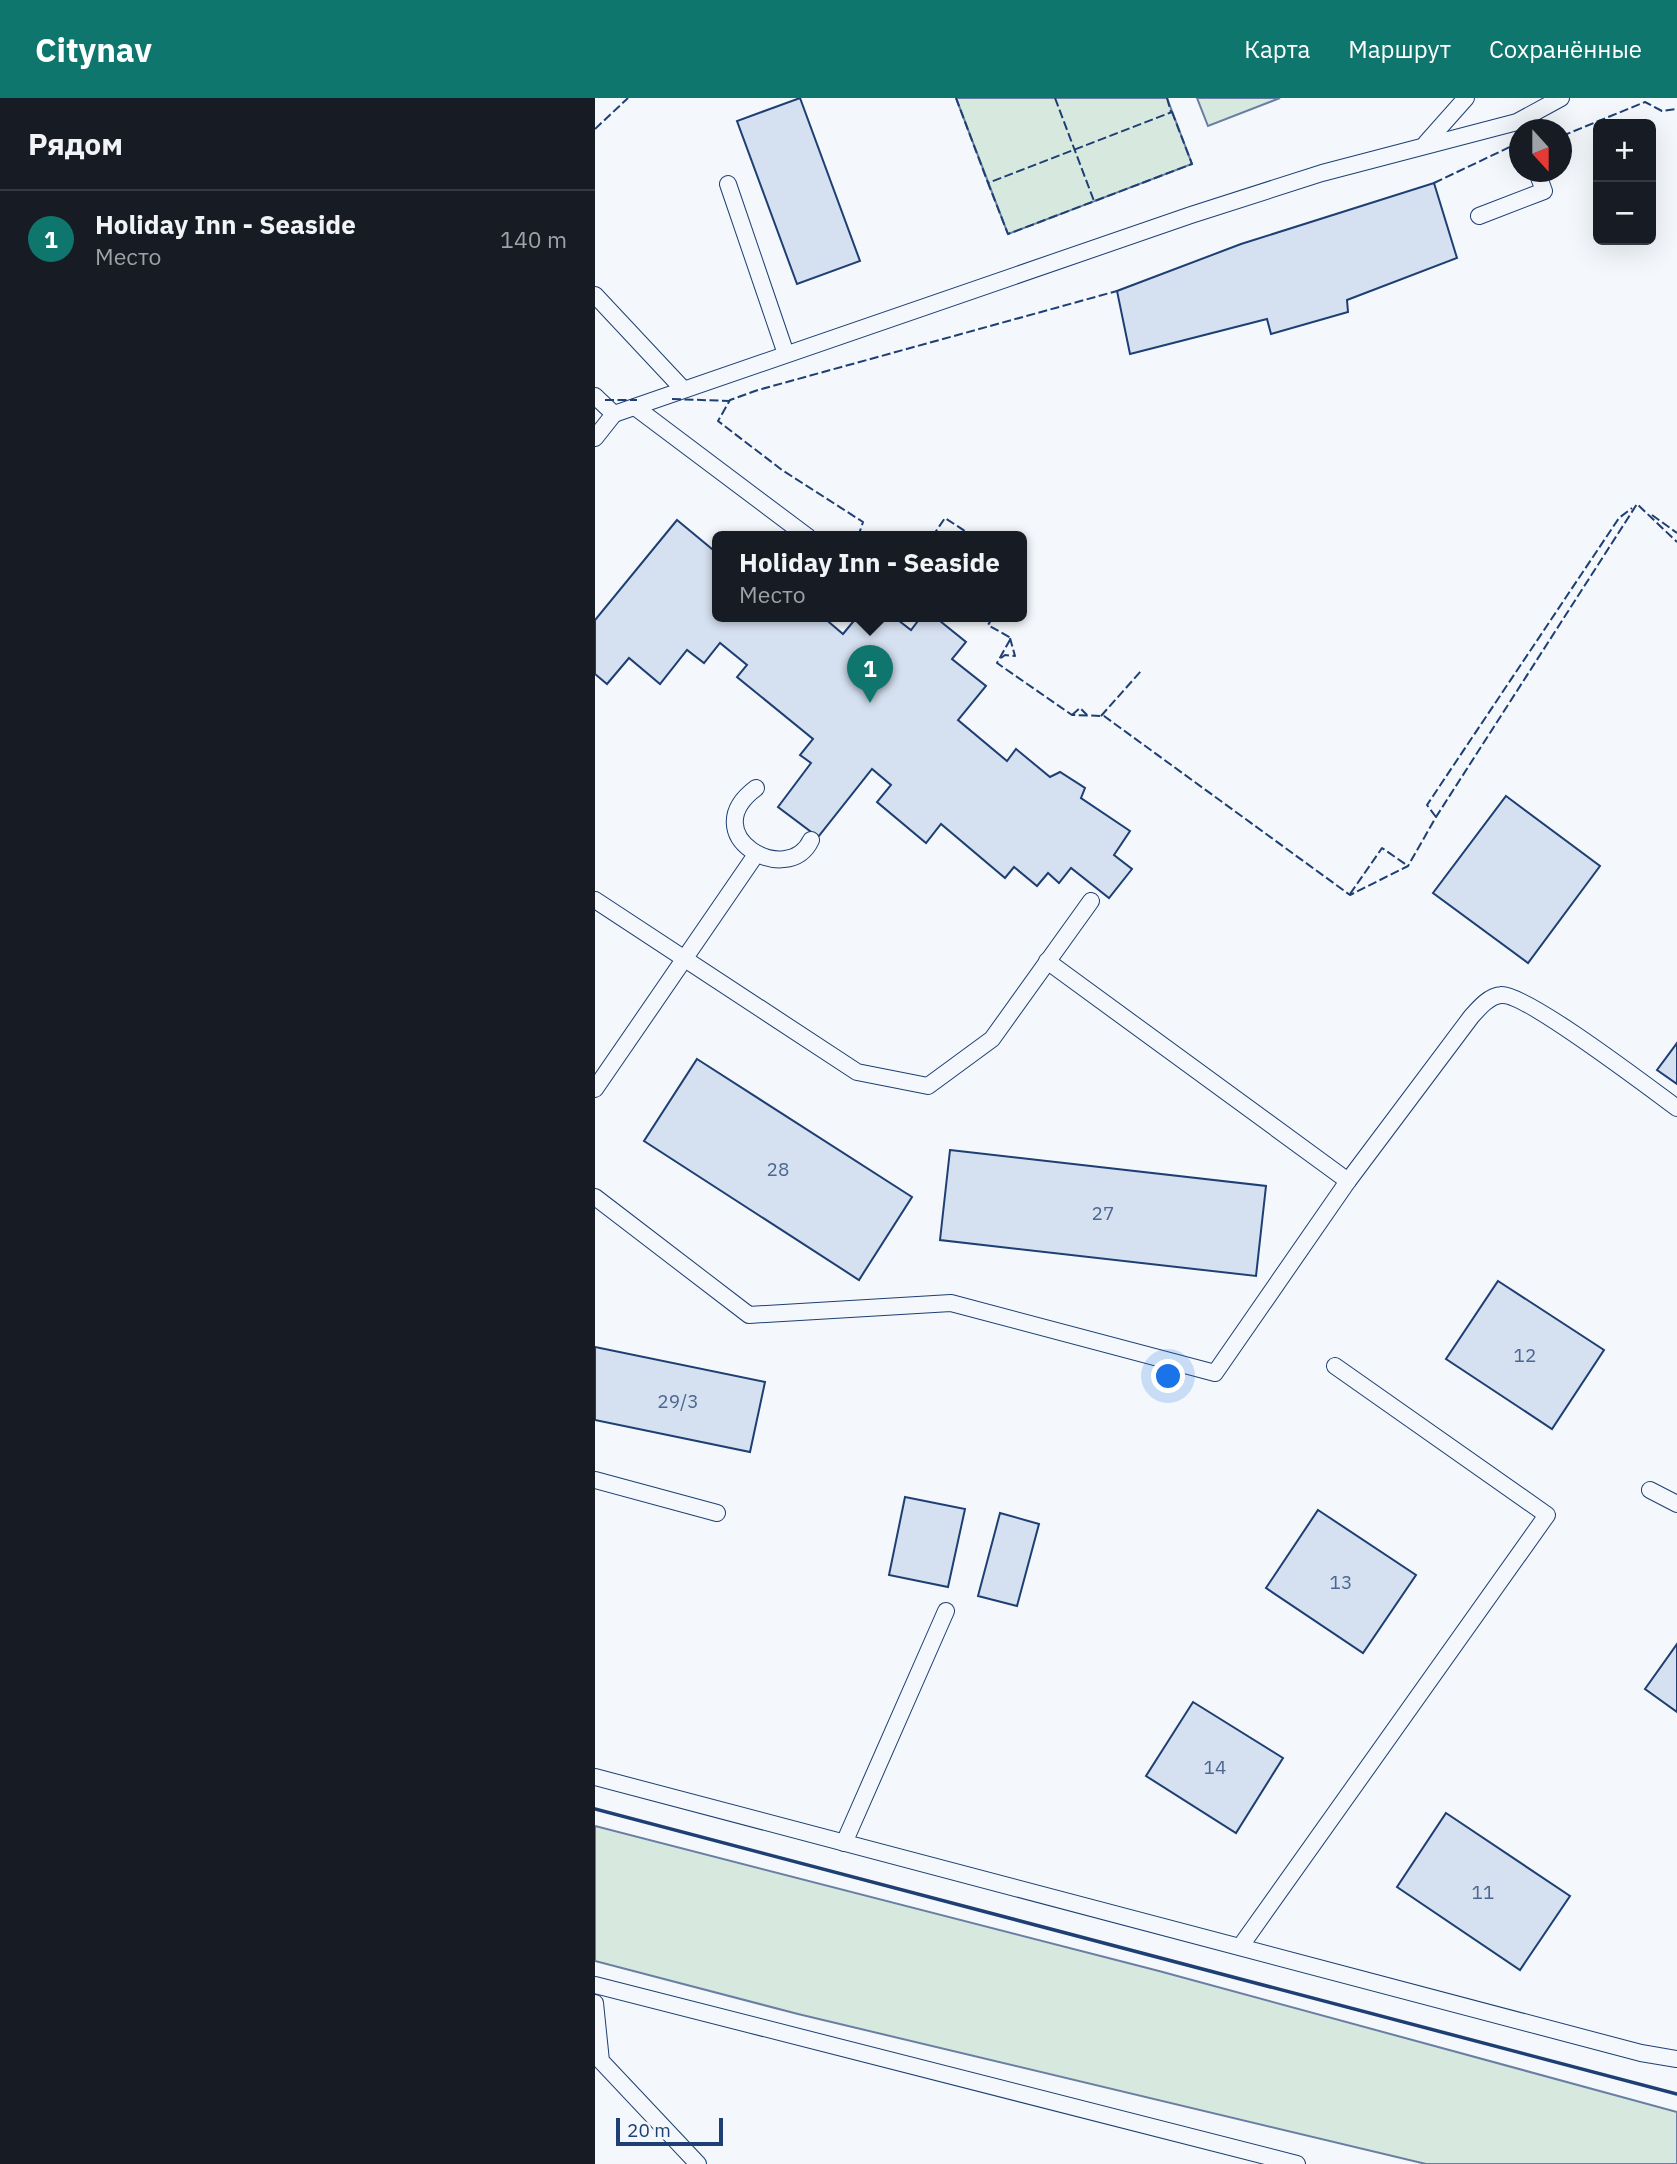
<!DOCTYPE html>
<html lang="ru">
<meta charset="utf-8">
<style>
:root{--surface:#171b24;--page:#242831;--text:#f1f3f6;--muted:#9ea1a6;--line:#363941;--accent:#0f766e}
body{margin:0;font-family:"IBM Plex Sans",sans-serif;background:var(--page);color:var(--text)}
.controls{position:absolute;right:21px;top:21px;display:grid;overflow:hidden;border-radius:10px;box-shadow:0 7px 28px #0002}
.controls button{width:63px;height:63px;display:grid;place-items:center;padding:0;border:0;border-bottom:2px solid var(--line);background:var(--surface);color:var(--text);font:35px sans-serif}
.compass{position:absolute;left:914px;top:21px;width:63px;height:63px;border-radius:50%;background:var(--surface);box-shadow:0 7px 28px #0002;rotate:159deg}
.scale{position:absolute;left:21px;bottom:18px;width:107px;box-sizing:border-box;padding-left:7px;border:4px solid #1d3f73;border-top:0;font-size:19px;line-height:24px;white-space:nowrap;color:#1d3f73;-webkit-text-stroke:5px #f4f7fb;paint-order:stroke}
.you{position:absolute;left:574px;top:1279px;width:24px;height:24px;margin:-18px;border:5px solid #fff;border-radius:50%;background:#1a73e8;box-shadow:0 0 0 10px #1a73e833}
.badge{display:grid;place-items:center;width:46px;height:46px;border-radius:50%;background:var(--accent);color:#fff;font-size:23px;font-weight:700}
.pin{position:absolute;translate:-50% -58px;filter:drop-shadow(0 2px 4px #0008)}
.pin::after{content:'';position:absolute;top:37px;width:24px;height:21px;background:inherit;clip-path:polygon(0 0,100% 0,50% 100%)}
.popup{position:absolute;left:117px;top:433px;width:315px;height:91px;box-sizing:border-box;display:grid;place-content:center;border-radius:10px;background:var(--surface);filter:drop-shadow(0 2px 5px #0005);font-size:23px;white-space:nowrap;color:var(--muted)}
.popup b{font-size:26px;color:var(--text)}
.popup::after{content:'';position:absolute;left:50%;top:100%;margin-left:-14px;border:14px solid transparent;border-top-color:var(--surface)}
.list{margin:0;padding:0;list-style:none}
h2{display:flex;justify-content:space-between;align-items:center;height:91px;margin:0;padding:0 28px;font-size:30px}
h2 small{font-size:23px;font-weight:400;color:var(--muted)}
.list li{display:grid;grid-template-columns:46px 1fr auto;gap:21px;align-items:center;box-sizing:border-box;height:98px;padding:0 28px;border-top:2px solid var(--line)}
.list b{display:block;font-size:26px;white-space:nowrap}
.list p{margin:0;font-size:23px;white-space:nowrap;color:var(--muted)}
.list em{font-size:23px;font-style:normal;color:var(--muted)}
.map{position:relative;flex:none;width:1082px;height:2066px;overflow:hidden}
header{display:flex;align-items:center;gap:42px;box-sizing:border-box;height:98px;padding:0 35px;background:var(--accent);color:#fff}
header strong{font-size:33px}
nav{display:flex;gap:38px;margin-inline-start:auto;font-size:24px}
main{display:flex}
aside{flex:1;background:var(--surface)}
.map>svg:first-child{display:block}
</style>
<header>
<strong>Citynav</strong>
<nav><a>Карта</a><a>Маршрут</a><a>Сохранённые</a></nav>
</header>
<main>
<aside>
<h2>Рядом<small></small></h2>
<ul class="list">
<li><span class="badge">1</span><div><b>Holiday Inn - Seaside</b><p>Место</p></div><em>140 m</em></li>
</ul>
</aside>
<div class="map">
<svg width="1082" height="2066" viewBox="0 0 1082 2066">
<rect width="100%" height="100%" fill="#f4f7fb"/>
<g fill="#d7e8df" stroke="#687fa3" stroke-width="2">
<path d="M361 0H572L597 66 413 136Z"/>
<path d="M602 0H685L613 28Z"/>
<path d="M0 1728 564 1873 1082 2014V2066H831L203 1916 0 1863Z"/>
</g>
<g fill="#d5e0f0" stroke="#1d3f73" stroke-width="2">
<path d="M205 0 265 163 202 186 142 23Z"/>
<path d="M839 85 862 160 752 202 753 214 676 236 672 221 535 256 522 193 646 146Z"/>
<path d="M82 422 123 456V519H228L248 536 262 519H299L316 532 326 519H340L371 544 357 561 391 588 363 622 412 663 421 651 455 679 465 674 490 690 486 700 535 733 519 757 537 771 514 800 476 770 464 785 453 775 442 788 419 769 410 780 346 726 331 745 282 704 296 687 277 671 223 739 183 709 216 665 205 657 218 641 142 579 152 567 125 545 109 565 92 552 65 586 34 560 12 586 0 576V522Z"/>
<path d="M911 698 1005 768 933 865 838 795Z"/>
<path d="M1082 945V986L1062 972Z"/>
<path d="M102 961 317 1099 264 1182 49 1043Z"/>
<path d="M355 1052 671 1088 661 1178 345 1142Z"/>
<path d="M903 1183 1009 1252 957 1331 851 1261Z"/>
<path d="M0 1249 170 1284 155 1354 0 1322Z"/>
<path d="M310 1399 370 1411 353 1489 294 1477Z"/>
<path d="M723 1412 821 1477 768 1555 671 1490Z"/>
<path d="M405 1415 444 1426 422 1508 383 1498Z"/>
<path d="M1082 1546V1614L1050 1591Z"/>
<path d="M598 1604 688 1660 641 1735 551 1678Z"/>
<path d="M851 1715 975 1798 925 1872 802 1789Z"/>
</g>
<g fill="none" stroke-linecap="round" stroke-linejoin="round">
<defs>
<g id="lane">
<path d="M831 45 871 0"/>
<path d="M133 86 191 256"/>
<path d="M884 118 949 93 942 74"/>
<path d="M0 197 88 291"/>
<path d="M0 298 19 316 596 117 727 75 922 24 966 0"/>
<path d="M40 309 213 439"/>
<path d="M0 340 19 316"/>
<path d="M161 690C98 737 193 791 216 742"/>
<path d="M0 802 262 974 333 988 397 941 496 803"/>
<path d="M452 863 753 1083"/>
<path d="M0 991 160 758"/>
<path d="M0 1099 154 1217 356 1205 620 1275 753 1083 876 919C884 910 894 898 906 897 929 894 1056 991 1082 1010"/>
<path d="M0 1382 122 1415"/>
<path d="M1055 1392 1082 1406"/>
<path d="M0 1679 1046 1955 1082 1961"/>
<path d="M249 1745 351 1513"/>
<path d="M645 1849 952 1417 740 1268"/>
<path d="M0 1887 702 2066"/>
<path d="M0 1905 6 1963 103 2066"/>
</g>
</defs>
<use href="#lane" stroke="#1d3f73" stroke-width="18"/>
<use href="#lane" stroke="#f4f7fb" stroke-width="16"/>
<g stroke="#1d3f73" stroke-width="2" stroke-dasharray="9 3.5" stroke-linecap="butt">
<path d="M361 0 393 85"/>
<path d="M460 0 499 103"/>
<path d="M572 0 576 14"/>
<path d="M577 14 597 66 413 136 393 85Z"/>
<path d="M0 31 33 0"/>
<path d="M967 38 1050 4 1067 13 1082 11"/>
<path d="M839 85 919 47"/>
<path d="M77 301 135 303"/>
<path d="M10 302H42"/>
<path d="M1057 417 1082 435"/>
<path d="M263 439 268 424 187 372 123 323 135 302 163 292 522 193"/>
<path d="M337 439 350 420 379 439"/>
<path d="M427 471V475"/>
<path d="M398 519 393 527 416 540 402 565 477 617 509 618 755 797 813 768 841 719 1042 406 1082 444"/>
<path d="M406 560 410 557 420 558 415 540"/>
<path d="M477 617 485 610 492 617"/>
<path d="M506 618 546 573"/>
<path d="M841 719 832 707 1024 420 1037 410"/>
<path d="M755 796 787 750 813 768"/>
</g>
<path stroke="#1d3f73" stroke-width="3.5" d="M0 1711 1082 1996"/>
</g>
<g text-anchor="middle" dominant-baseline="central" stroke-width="5" stroke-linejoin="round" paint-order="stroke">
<g font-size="19" fill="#4b6792">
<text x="183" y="1071">28</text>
<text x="508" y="1115">27</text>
<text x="930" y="1257">12</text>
<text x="83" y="1303">29/3</text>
<text x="746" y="1484">13</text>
<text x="620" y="1669">14</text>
<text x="888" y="1794">11</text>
</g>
</g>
</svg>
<div class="controls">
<button>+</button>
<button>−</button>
</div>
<svg class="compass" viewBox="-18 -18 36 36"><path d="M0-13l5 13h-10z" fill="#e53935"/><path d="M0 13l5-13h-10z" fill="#9ea1a6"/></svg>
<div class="scale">20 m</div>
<div class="you"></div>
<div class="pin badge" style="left:275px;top:605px">1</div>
<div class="popup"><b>Holiday Inn - Seaside</b>Место</div>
</div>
</main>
